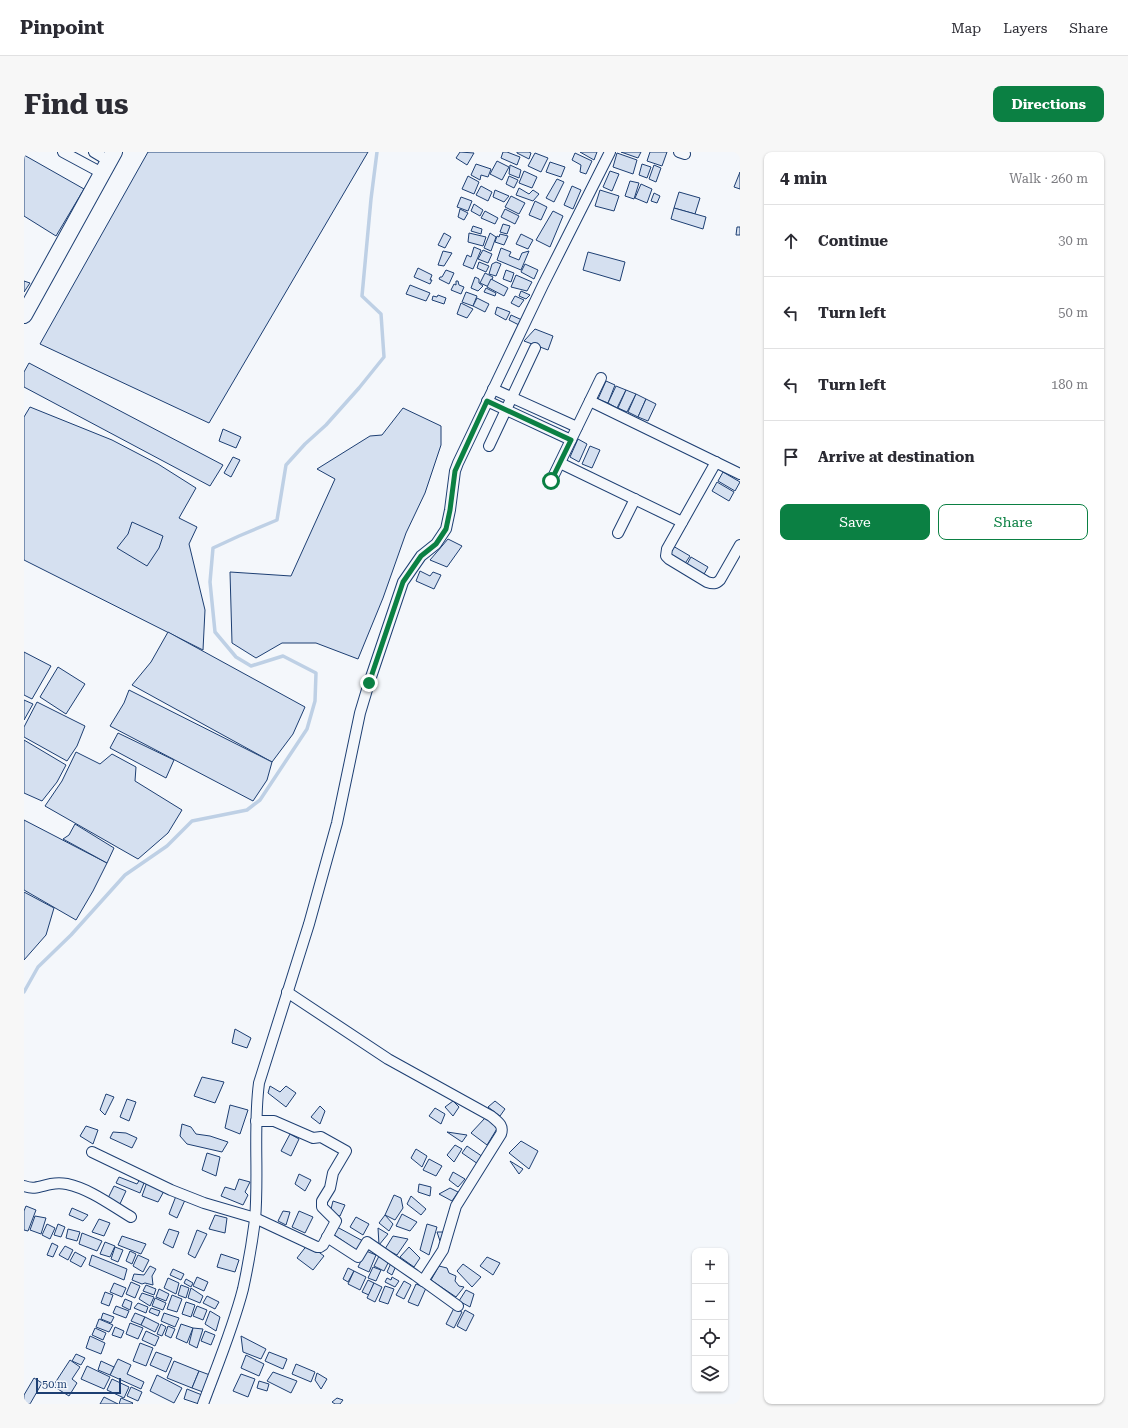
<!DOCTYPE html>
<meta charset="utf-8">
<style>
:root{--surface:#fff;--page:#f7f7f7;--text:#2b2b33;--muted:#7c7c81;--line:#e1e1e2;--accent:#0b8043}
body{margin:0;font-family:"Roboto Serif",serif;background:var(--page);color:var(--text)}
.controls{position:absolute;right:12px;bottom:12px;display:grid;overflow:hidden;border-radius:8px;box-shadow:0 1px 3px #0004}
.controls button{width:36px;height:36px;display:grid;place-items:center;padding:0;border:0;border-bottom:1px solid var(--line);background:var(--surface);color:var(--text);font:20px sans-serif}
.scale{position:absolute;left:12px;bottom:10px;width:85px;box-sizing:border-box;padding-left:4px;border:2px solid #1d3f73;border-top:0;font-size:11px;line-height:14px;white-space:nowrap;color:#1d3f73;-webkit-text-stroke:3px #f4f7fb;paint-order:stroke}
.stop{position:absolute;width:12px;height:12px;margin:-9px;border:3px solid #0b8043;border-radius:50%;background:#fff}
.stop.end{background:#0b8043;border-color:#fff;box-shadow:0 1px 4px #0008}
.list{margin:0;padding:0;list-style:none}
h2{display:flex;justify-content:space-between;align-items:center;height:52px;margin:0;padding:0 16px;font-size:17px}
h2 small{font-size:13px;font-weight:400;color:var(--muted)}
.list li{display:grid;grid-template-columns:26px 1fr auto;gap:12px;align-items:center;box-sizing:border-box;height:72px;padding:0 16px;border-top:1px solid var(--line)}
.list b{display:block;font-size:15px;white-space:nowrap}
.list em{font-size:13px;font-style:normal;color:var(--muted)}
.actions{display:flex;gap:8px;padding:12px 16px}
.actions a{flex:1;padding:9px 0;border:1px solid var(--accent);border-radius:8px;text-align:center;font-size:14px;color:var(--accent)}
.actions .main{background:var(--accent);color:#fff}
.icon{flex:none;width:22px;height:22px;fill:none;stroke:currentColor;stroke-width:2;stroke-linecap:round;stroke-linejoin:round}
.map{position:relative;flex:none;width:716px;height:1252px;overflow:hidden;border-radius:8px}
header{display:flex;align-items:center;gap:24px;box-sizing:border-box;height:56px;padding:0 20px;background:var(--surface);border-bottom:1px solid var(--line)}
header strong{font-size:19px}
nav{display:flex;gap:22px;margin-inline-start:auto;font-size:14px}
.intro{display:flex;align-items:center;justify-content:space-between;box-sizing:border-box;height:96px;padding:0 24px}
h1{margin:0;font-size:28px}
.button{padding:10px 18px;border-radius:8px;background:var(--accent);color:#fff;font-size:14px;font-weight:700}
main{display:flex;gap:24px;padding:0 24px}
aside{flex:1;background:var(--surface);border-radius:8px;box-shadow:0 1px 3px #0004}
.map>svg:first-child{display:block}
</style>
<header>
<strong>Pinpoint</strong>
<nav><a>Map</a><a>Layers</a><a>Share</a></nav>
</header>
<div class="intro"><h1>Find us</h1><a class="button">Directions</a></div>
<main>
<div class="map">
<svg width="716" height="1252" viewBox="0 0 716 1252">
<rect width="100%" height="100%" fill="#f4f7fb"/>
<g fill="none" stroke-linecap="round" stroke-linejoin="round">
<path stroke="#bed0e5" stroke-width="3.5" d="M0 840 14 815 47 783 101 723 143 694 168 669 223 658 236 648 283 577 291 549 292 521 259 504 227 514 212 505 191 480 186 430 189 396 215 384 253 368 262 313 281 292 302 273 335 236 360 205 357 162 338 144 347 47 353 0"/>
</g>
<g fill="#d5e0f0" stroke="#1d3f73">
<path d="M124 0H344L185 271 16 192Z"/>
<path d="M436 0 450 1 443 13 432 6Z"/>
<path d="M479 0H483L496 5 493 13 477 6Z"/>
<path d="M493 0H505L507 1 505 7 493 1Z"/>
<path d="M556 0H573L570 8Z"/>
<path d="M597 0H617L614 6Z"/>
<path d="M626 0H643L638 14 623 9Z"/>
<path d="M511 1 524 6 517 20 504 14Z"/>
<path d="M551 1 568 9 562 22 556 20 557 13 548 8Z"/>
<path d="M593 1 613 8 609 22 589 15Z"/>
<path d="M0 3 60 37 32 84 0 64Z"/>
<path d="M473 9 485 15 478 28 466 22Z"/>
<path d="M526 10 541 15 537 25 522 20Z"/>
<path d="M452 12 467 17 464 25 457 23 456 28 447 23Z"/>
<path d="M618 12 627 15 623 26 615 23Z"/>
<path d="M486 13 497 18 495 26 485 22Z"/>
<path d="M630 13 637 16 632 30 625 27Z"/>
<path d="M500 19 513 25 508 36 495 31Z"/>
<path d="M586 19 595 22 588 39 579 35Z"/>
<path d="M716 20V37L710 35Z"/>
<path d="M444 24 455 30 450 42 438 37Z"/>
<path d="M485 24 494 28 490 36 482 32Z"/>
<path d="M533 27 540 30 530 50 522 46Z"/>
<path d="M606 29 615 31 610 47 601 44Z"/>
<path d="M617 32 628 37 623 51 611 46Z"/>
<path d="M457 34 468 40 464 49 452 43Z"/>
<path d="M548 34 557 38 549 57 540 53Z"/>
<path d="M495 36 505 42 509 38 515 42 509 49 492 43Z"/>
<path d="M471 38 485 44 480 50 469 45Z"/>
<path d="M576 38 595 44 590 59 571 54Z"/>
<path d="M655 40 676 46 671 62 650 56Z"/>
<path d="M630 41 636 44 633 51 627 49Z"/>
<path d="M487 44 501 51 495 62 481 55Z"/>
<path d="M437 45 448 49 444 59 433 55Z"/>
<path d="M511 49 523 55 517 68 505 63Z"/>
<path d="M450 52 459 58 456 64 447 59Z"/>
<path d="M650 56 682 65 679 77 647 67Z"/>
<path d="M436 57 444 61 440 68 434 65Z"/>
<path d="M481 57 495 64 491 72 477 65Z"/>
<path d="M461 59 474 66 471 72 457 66Z"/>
<path d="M529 59 539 64 526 95 512 88Z"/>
<path d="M479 72 486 74 483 82 476 80Z"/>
<path d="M449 74 458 77 457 82 447 79Z"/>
<path d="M713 75H716V83H712Z"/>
<path d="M420 81 427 85 421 96 414 93Z"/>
<path d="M445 81 462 85 459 94 444 90Z"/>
<path d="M466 81 472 85 467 99 460 96Z"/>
<path d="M476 82 484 84 480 93 471 90 473 84 475 85Z"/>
<path d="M497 82 509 88 504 97 492 92Z"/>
<path d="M450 95 457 98 449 117 439 113 443 103 447 105Z"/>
<path d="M477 96 487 100 485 104 495 108 498 101 505 99 497 118 473 108Z"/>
<path d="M459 98 468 102 464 111 454 107Z"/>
<path d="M419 99 428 101 420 114 414 113Z"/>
<path d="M564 100 601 110 596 129 559 118Z"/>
<path d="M455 110 465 114 462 120 453 116Z"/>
<path d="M472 110 477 112 472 124 465 122 468 112Z"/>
<path d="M501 112 514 118 510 127 497 120Z"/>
<path d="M394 116 408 123 406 128H408L406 132 390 125Z"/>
<path d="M422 118 430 121 425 132 415 127 416 125H418Z"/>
<path d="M482 118 490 121 487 130 479 127Z"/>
<path d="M461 121 469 125 465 135 456 131Z"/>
<path d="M492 123 508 130 503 139 487 135Z"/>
<path d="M451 125 455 127V131L459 134 454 139 447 136Z"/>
<path d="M467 127 484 136 480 144 463 135Z"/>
<path d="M0 129 6 131 0 140Z"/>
<path d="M432 129H434L435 133 440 135 437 142 427 138 430 132 432 133Z"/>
<path d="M386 133 406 141 402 149 382 142Z"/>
<path d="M462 136 472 141 471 144 460 140Z"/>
<path d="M497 139 506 143 502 147 495 144Z"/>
<path d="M442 140 453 144 449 154 438 150Z"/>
<path d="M414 143 422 146 420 152 408 148 409 144 413 145Z"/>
<path d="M491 144 500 148 495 155 487 151Z"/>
<path d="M453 146 465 152 461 160 449 154Z"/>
<path d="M437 151 449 157 443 166 433 162Z"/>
<path d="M473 155 486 160 482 168 471 162Z"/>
<path d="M487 163 498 168 495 173 485 168Z"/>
<path d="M511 177 529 184 524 198 500 189Z"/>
<path d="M5 211 199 313 186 334 0 235V220Z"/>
<path d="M582 229 591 233 584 251 574 247Z"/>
<path d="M592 234 602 238 593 256 584 251Z"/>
<path d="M602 238 612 242 603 260 594 256Z"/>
<path d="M612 242 622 247 614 265 604 260Z"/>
<path d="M622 247 632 252 624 269 614 265Z"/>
<path d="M6 255 88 288 134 312 172 336 155 366 173 375 165 392 181 458 179 498 0 408V265Z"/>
<path d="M379 256 417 274V293L401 341 382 381 359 446 334 507 292 491H258L232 506 208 491 206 420 267 424 311 327 293 317 346 284 358 283Z"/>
<path d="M199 277 217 285 212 296 195 289Z"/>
<path d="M554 287 563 292 555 310 546 305Z"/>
<path d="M566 294 576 298 568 316 558 312Z"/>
<path d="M209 305 216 308 207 325 200 321Z"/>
<path d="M699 320 716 330 711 339 694 329Z"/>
<path d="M693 330 710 340 705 349 688 339Z"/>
<path d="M108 370 139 384 135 396 123 414 93 396 104 382Z"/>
<path d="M424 387 438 394 423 415 406 408Z"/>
<path d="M649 394 666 404 660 413 643 403Z"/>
<path d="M667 405 684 415 679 424 662 414Z"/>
<path d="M396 419 406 424 409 420 417 423 410 437 392 429Z"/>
<path d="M144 480 281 555 269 582 248 610 108 533 127 510Z"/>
<path d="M0 500 27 514 8 547 0 543Z"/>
<path d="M34 515 61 532 42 562 16 545Z"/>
<path d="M105 538 248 610 243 628 229 649 86 574 100 551Z"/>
<path d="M0 548 9 552 0 568Z"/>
<path d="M13 550 61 574 53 594 43 609 0 585V575Z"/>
<path d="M94 581 150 608 142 626 86 596Z"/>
<path d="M0 588 42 613 33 630 18 649 0 641Z"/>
<path d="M52 600 76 612 88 602 112 615 111 629 158 658 144 681 114 707 21 654 38 629Z"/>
<path d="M0 668 83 711 69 739 52 768 0 738Z"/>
<path d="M51 672 90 696 83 711 39 687 45 683Z"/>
<path d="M0 740 30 756 22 783 0 808Z"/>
<path d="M211 877 227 886 223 896 208 891Z"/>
<path d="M178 925 200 930 191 951 170 944Z"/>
<path d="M246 934 256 940 262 934 272 941 262 955 244 941Z"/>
<path d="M82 942 90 945 81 963 76 958Z"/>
<path d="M103 947 112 950 105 969 96 965Z"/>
<path d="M429 949 435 955 429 964 421 955Z"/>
<path d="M471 949 481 957 476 964 464 955Z"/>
<path d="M206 953 224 958 216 982 201 976Z"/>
<path d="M296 954 301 959 296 972 287 965Z"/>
<path d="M411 956 421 962 417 972 405 964Z"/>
<path d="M461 966 474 975 463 993 447 981Z"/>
<path d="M158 972 167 975 172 982 186 984 204 990 198 1000 163 992 156 984Z"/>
<path d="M62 974 74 978 69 992 56 984Z"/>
<path d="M89 980 102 981 113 986 108 996 86 986Z"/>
<path d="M423 980 443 983 438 990Z"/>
<path d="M266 982 275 987 267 1004 257 999Z"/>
<path d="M497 989 514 999 505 1017 485 1001Z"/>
<path d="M431 993 438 997 430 1010 423 1003Z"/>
<path d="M443 994 459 1005 454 1012 438 1001Z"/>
<path d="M392 997 403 1004 398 1015 387 1006Z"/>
<path d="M183 1001 196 1005 192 1024 178 1018Z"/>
<path d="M405 1007 418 1014 412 1024 399 1018Z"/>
<path d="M486 1009 499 1017 495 1022Z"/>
<path d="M429 1020 441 1027 434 1035 425 1028Z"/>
<path d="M275 1022 287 1028 281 1039 271 1032Z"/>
<path d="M95 1025 113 1032 116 1027 120 1031 116 1041 92 1031Z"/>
<path d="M215 1027 226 1030 221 1040 224 1043 219 1053 197 1044 201 1035 211 1038Z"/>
<path d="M123 1030 140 1039 134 1050 118 1044Z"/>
<path d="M395 1032 407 1035 406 1044 394 1040Z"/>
<path d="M90 1034 102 1039 95 1054 83 1048Z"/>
<path d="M426 1036 434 1040 428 1049 415 1042Z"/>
<path d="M370 1043 377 1046 379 1056 371 1068 361 1063Z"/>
<path d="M152 1044 161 1048 153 1066 145 1062Z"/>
<path d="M387 1044 402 1057 397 1063 383 1052Z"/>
<path d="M309 1049 321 1053 316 1064 306 1061Z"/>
<path d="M2 1054 12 1058 4 1079 0 1078V1059Z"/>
<path d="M48 1056 64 1063 59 1069 45 1063Z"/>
<path d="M259 1059 266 1060 262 1073 254 1069Z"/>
<path d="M275 1059 289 1065 281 1081 268 1075Z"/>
<path d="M378 1062 393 1070 386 1079 372 1074Z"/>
<path d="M191 1063 203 1066 201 1081 185 1077Z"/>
<path d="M361 1063 369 1072 365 1079 355 1071Z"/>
<path d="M11 1064 22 1066 17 1082 6 1078Z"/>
<path d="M332 1065 345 1072 339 1083 326 1075Z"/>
<path d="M75 1067 86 1071 80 1084 68 1080Z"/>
<path d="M23 1072 31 1076 26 1087 18 1083Z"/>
<path d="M34 1072 41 1075 37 1085 30 1083Z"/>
<path d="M403 1072 413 1075 405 1103 396 1098Z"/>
<path d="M313 1075 339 1089 335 1100 309 1082Z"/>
<path d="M354 1076 364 1082 355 1093Z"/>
<path d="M44 1077 56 1080 53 1089 42 1086Z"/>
<path d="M145 1077 155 1080 149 1096 139 1091Z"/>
<path d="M173 1078 183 1082 171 1106 164 1102Z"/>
<path d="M413 1080H421L416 1089Z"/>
<path d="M58 1081 78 1089 73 1099 55 1092Z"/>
<path d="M98 1084 122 1092 117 1102 94 1093Z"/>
<path d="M369 1084 384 1087 373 1103 361 1097Z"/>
<path d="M81 1090 91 1094 86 1105 76 1102Z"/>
<path d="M28 1091 34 1094 29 1105 23 1103Z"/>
<path d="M284 1092 300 1104 289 1118 273 1106Z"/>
<path d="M41 1094 49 1098 44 1108 35 1103Z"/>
<path d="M91 1095 99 1098 94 1110 87 1107Z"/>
<path d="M385 1095 396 1106 390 1115 376 1105Z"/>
<path d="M106 1099 112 1102 108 1112 102 1109Z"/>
<path d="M342 1099 352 1103 345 1120 334 1115Z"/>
<path d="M51 1100 62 1106 57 1115 46 1109Z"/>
<path d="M197 1102 215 1108 211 1120 193 1115Z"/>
<path d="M356 1102 366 1107 360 1119 350 1114Z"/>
<path d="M68 1103 103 1117 100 1128 65 1113Z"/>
<path d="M114 1103 125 1108 119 1120 109 1114Z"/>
<path d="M463 1105 476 1111 469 1123 456 1114Z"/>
<path d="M367 1111 372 1114 368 1123 363 1120Z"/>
<path d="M439 1112 457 1125 448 1135 433 1119Z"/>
<path d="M126 1114 132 1117 128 1124 129 1133 121 1131 118 1132 108 1128 110 1122 120 1123Z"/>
<path d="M415 1114 423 1116 425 1121 432 1124 431 1129 435 1134 440 1135 432 1145 407 1128Z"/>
<path d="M349 1115 357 1118 352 1129 344 1126Z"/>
<path d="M324 1116 330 1119 324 1130 319 1127Z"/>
<path d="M149 1117 160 1122 157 1128 146 1123Z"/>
<path d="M330 1119 342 1125 336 1138 324 1132Z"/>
<path d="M173 1125 184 1130 180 1139 169 1134Z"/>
<path d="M368 1125 375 1129 371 1135 361 1130 363 1126 367 1128Z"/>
<path d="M144 1126 155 1131 152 1142 140 1136Z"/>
<path d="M162 1127 169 1131 167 1135 160 1131Z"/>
<path d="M344 1128 350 1131 345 1143 338 1140Z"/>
<path d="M380 1129 387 1133 380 1147 372 1143Z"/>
<path d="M107 1130 116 1134 111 1146 102 1142Z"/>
<path d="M90 1131 102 1136 98 1145 86 1140Z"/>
<path d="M350 1131 358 1135 351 1150 343 1146Z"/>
<path d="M392 1132 402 1136 394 1154 384 1150Z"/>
<path d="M122 1133 132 1137 130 1143 119 1139Z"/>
<path d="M157 1133 165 1136 162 1146 154 1143Z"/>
<path d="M361 1134 370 1137 364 1152 355 1149Z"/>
<path d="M167 1136 179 1144 176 1151 164 1146Z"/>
<path d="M135 1137 145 1142 142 1149 132 1145Z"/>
<path d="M442 1138 450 1142 446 1155 435 1149Z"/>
<path d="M81 1140 89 1143 85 1154 77 1151Z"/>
<path d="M118 1141 130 1145 126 1154 115 1147Z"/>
<path d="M148 1143 158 1147 153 1160 143 1157Z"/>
<path d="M183 1144 195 1150 191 1157 179 1151Z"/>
<path d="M131 1146 142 1151 139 1158 128 1154Z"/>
<path d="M101 1147 108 1150 106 1158 98 1154Z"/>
<path d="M162 1150 171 1153 167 1165 158 1162Z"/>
<path d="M114 1151 124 1155 122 1161 110 1156Z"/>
<path d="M92 1154 105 1159 102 1166 89 1161Z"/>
<path d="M173 1154 183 1158 179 1168 169 1164Z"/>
<path d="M127 1156 136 1159 134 1164 125 1160Z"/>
<path d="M430 1156 438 1160 430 1176 422 1172Z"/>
<path d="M441 1158 450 1163 442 1179 433 1174Z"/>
<path d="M186 1159 196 1165 192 1179 181 1172Z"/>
<path d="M79 1161 90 1165 87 1171 77 1167Z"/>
<path d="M111 1161 121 1165 117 1173 107 1169Z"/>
<path d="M140 1161 155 1166 151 1175 137 1169Z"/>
<path d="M121 1165 135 1172 131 1180 117 1173Z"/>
<path d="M75 1167 89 1173 85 1180 72 1175Z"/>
<path d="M106 1171 119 1176 114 1187 102 1182Z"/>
<path d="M137 1172 142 1175 138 1184 133 1182Z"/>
<path d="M157 1172 169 1176 163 1191 152 1186Z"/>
<path d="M144 1174 151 1177 147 1186 141 1183Z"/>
<path d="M91 1175 100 1179 97 1186 88 1183Z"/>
<path d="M71 1176 82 1181 79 1188 68 1183Z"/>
<path d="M169 1176 179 1177 173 1196 165 1192Z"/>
<path d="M122 1179 135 1185 131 1194 118 1188Z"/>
<path d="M181 1179 191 1183 187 1193 177 1189Z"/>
<path d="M66 1184 81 1191 77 1202 62 1196Z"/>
<path d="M217 1184 242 1197 237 1207 219 1200Z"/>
<path d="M116 1191 129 1196 122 1214 109 1209Z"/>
<path d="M132 1200 148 1206 142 1220 126 1213Z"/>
<path d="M245 1200 263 1207 259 1217 241 1209Z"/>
<path d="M52 1202 61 1206 57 1213 48 1209Z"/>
<path d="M222 1203 240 1212 235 1224 217 1216Z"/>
<path d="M94 1207 107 1213 103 1222 120 1230 117 1237 86 1223Z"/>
<path d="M46 1208 56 1215 48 1227 53 1231 45 1244 29 1234Z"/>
<path d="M77 1209 90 1215 86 1223 74 1218Z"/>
<path d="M150 1209 175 1219 168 1236 143 1226Z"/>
<path d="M272 1212 291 1220 287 1230 268 1222Z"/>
<path d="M63 1214 86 1225 80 1237 57 1227Z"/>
<path d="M175 1219 186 1223 179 1240 168 1236Z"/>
<path d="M249 1220 273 1229 267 1241 243 1229Z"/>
<path d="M293 1221 303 1227 297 1237 291 1228Z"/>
<path d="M217 1222 231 1227 224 1245 209 1239Z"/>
<path d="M133 1223 158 1236 150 1251 126 1239Z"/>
<path d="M10 1226 18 1231 6 1252H0V1243Z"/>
<path d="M88 1227 105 1235 100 1246 83 1238Z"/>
<path d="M235 1229 245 1232 243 1239 233 1236Z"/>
<path d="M107 1235 118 1240 114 1249 103 1244Z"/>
<path d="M163 1237 178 1243 175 1252 160 1247Z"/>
<path d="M80 1245 94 1252H76Z"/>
<path d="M97 1246 109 1251 108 1252H95Z"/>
<path d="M313 1246 319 1248 316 1252H311L308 1250Z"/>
</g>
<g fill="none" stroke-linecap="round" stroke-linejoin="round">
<defs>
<g id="street">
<path d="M39 0 78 21"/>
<path d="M70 0 85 9"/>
<path d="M655 0 661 2"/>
<path d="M469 237 553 275"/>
<path d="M463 249 547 288"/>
<path d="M566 249 716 322"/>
<path d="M465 294 511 196"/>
<path d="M692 310 643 397 642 404 645 407 683 430C689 432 692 432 696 428L716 393"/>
<path d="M536 311 658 370"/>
<path d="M527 329 577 226"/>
<path d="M594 381 611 347"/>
<path d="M263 840 364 907 467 964C474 970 480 973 477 982L432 1054 419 1098 399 1129"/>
<path d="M68 1000 147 1038 180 1051 231 1066 293 1095H296L299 1093 312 1069 298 1055V1049L306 1036 309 1021 322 999 297 985 289 986 250 969H232"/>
<path d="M0 1034C10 1038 17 1034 27 1032 32 1031 38 1031 43 1032 66 1037 87 1053 107 1065"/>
<path d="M303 1085 334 1105 343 1090 391 1123 434 1154"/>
<path d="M179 1252C193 1214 209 1176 219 1137 224 1114 228 1091 231 1068 235 1022 229 976 235 931L285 772 313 671 336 561 345 531 379 430 397 404 412 392 422 377 426 358 431 319 434 311 519 133 586 0"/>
</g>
<path id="primary" d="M0 163 90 0"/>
</defs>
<use href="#street" stroke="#1d3f73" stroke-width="12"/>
<use href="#primary" stroke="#1d3f73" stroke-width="18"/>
<use href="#street" stroke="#f4f7fb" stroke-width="10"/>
<use href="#primary" stroke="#f4f7fb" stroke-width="16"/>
</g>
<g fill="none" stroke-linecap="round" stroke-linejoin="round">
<path stroke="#0b8043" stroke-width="5" d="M345 531 379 430 397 404 412 392 422 377 426 358 431 319 463 249 547 288 527 329"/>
</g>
</svg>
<div class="controls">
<button>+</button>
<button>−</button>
<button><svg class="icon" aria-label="locate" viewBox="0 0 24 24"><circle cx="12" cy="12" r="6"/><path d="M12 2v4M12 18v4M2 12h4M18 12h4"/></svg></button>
<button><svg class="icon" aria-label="layers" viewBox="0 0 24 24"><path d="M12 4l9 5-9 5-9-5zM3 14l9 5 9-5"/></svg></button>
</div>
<div class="scale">50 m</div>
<div class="stop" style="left:527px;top:329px"></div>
<div class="stop end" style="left:345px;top:531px"></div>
</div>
<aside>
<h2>4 min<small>Walk · 260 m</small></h2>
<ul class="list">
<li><svg class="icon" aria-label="ahead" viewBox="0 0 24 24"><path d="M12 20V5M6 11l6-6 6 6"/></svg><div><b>Continue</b></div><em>30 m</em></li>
<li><svg class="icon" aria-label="left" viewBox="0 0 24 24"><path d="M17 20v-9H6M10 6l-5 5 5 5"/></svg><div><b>Turn left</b></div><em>50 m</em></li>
<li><svg class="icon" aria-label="left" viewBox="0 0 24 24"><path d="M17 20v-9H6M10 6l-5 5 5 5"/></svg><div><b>Turn left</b></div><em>180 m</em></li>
<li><svg class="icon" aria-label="arrive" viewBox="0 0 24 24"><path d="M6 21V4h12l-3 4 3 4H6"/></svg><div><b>Arrive at destination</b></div></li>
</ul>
<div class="actions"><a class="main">Save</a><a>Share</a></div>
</aside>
</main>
